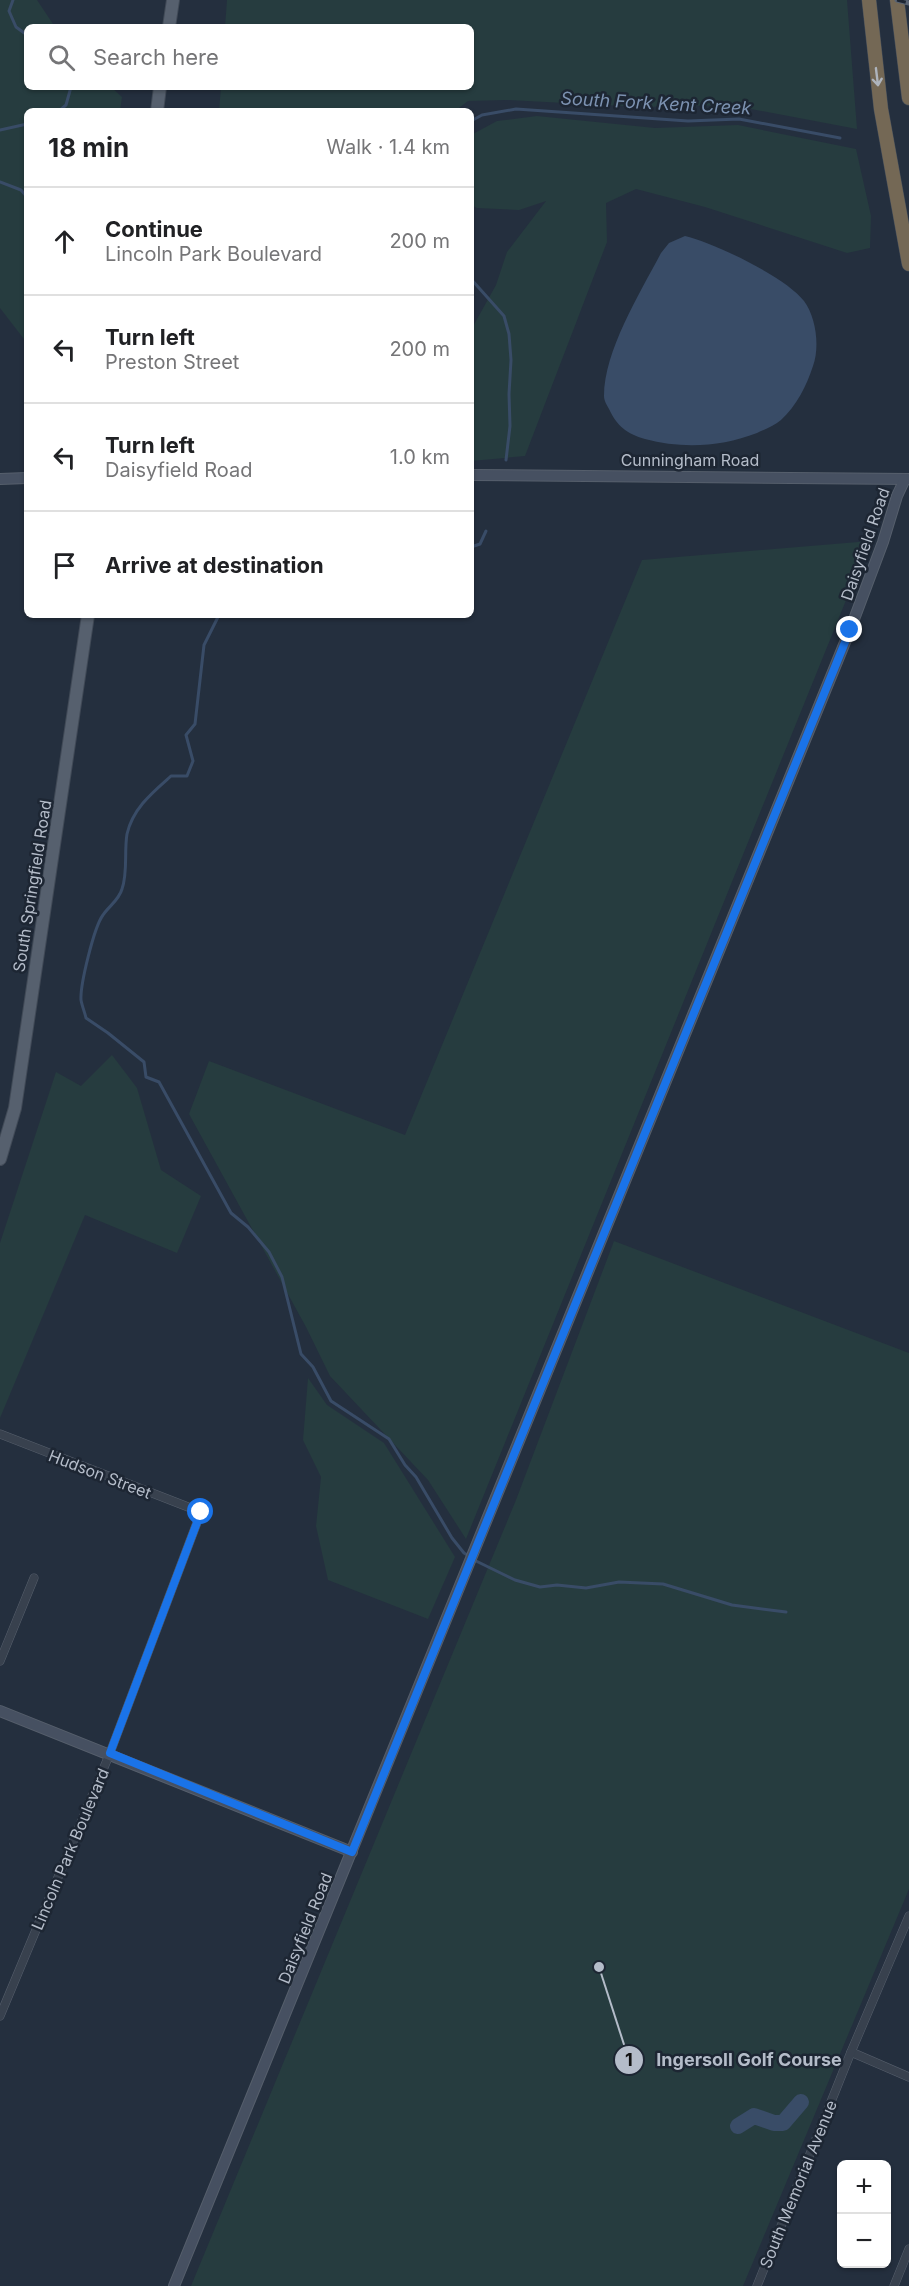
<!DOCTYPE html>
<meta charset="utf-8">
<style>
:root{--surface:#fff;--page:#f2f2f2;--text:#202124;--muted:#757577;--line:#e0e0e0}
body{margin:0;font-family:Inter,sans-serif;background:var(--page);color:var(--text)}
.controls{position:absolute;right:18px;bottom:18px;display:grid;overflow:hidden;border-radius:9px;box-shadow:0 2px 4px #0004}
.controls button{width:54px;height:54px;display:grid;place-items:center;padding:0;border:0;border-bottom:2px solid var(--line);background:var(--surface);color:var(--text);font:30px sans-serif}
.stop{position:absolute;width:18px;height:18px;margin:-14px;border:4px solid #1a73e8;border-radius:50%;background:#fff}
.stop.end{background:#1a73e8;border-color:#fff;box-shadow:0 2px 6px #0008}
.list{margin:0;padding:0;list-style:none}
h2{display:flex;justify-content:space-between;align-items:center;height:78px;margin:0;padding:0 24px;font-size:26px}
h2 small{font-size:20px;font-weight:400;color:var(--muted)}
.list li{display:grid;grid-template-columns:39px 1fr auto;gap:18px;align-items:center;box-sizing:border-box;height:108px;padding:0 24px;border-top:2px solid var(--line)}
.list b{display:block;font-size:22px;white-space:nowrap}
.list p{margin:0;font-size:20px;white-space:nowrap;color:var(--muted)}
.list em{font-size:20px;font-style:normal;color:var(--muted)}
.icon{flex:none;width:33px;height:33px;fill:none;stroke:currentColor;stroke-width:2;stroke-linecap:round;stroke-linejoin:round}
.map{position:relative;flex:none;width:909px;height:2286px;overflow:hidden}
.search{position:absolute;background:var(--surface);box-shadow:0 2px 4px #0004;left:24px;top:24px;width:450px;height:66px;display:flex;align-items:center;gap:15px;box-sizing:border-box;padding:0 21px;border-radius:9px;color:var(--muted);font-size:22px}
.panel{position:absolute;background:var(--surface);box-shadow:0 2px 4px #0004;left:24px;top:108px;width:450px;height:510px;border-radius:9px}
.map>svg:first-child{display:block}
</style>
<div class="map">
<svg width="909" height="2286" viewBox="0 0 909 2286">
<rect width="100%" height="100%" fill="#242f3e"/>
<g fill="#263c3f">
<path d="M0 0H37L55 27H27V87H111L122 97 120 111H27V343L0 308Z"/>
<path d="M227 0H847L857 129 730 105 642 107 506 100 468 101 455 111H219L221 87H471V27H225Z"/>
<path d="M537 116 655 128 738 125 856 149 871 216 870 248 847 253 705 207 636 189 606 203 607 242 525 456 471 461V330L496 285 507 252 546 201 519 210 477 208 471 205V135L497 121Z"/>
<path d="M870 541 466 1539 428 1480 330 1376 306 1327 189 1114 209 1061 405 1135 642 560Z"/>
<path d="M112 1055 137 1088 161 1170 201 1196 177 1253 85 1215 0 1418V1243L56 1072 81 1086Z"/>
<path d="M614 1241 909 1353V1889L743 2286H191L516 1500Z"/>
<path d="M308 1378 327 1405 384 1443 455 1557 428 1619 328 1580 316 1526 321 1477 303 1440Z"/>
</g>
<path fill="#394c67" d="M685 236C714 243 786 277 804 301 816 317 820 347 813 366 806 387 797 405 781 420 774 426 765 429 757 433 721 447 682 449 645 439 627 434 617 426 609 409 607 405 604 401 604 396 604 351 640 293 661 253L669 243Z"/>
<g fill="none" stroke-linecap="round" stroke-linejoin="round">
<g stroke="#394c67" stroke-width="3">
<path d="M13 0 9 11 16 27 27 35"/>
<path d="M59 111 66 105 71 87"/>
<path d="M471 121 482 115 516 109 688 121 739 119 840 138"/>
<path d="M0 130 27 124"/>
<path d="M0 182 21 190 27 197"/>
<path d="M471 279 504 316 509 334 511 360 509 394 510 426 506 460"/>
<path d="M471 547 480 544 486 531"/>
<path d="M219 615 204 645 195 724 186 735 193 761 187 776H171C153 792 133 808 127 834 124 852 128 872 122 889 119 900 109 906 103 915 94 927 80 985 81 1000 82 1006 85 1013 86 1018L108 1033 144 1062 146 1077 159 1082 231 1213 248 1227 269 1252 282 1277 301 1354 313 1367 331 1401 389 1439 405 1465 416 1477 452 1538 464 1553 469 1556"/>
<path d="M474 1560 515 1580 540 1587 557 1585 586 1588 619 1582 663 1584 732 1605 786 1612"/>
</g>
<path stroke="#394c67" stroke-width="16" d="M738 2126 754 2116 774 2123H783L801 2102"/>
<defs>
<g id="street">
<path d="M0 1434 201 1512 110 1753 0 2016"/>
<path d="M0 1661 34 1578"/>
<path d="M851 2052 909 2077"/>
<path d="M757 2286 851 2052 909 1916"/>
<path d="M894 2286 909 2249"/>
</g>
<g id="secondary">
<path d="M471 475 909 479"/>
<path d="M0 479 27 478"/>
<path d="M0 1711 352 1852"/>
<path d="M174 2286 850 630 883 542 897 496 905 479"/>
</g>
<g id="primary">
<path d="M169 27 173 0"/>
<path d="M157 111 160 87"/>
<path d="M0 1159 15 1108 88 615"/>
</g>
<g id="highway">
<path d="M869 0 881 109 909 264"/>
<path d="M897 0 909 98"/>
</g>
</defs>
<use href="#street" stroke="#565f6c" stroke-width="9"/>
<use href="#secondary" stroke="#565f6c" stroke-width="12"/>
<use href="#primary" stroke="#414a57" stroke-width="14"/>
<use href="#highway" stroke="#434c59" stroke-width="15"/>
<use href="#street" stroke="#38414e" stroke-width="8"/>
<use href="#secondary" stroke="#465061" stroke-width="10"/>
<use href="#primary" stroke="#56606e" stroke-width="12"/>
<use href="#highway" stroke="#746855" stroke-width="14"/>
<defs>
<path id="rail" d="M897 0 909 3"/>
</defs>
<use href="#rail" stroke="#5a6575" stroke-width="5"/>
<use href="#rail" stroke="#1d2633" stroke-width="3" stroke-dasharray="9" stroke-linecap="butt"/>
</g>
<defs><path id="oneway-shaft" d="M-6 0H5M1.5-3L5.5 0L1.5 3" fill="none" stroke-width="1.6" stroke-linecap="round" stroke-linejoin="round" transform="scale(1.5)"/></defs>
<use stroke="#aeb4bd" href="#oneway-shaft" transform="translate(877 77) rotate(83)"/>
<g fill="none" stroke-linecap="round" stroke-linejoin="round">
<path stroke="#1a73e8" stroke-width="8" d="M201 1512 110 1753 352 1852 850 630"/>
</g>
<g text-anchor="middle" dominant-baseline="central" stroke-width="5" stroke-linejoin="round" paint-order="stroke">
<g font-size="16" fill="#b4bcc9" stroke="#1d2633">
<text x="690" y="460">Cunningham Road</text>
<text transform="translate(865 544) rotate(-71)">Daisyfield Road</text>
<text transform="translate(32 886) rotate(-81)">South Springfield Road</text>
<text transform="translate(100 1474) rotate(21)">Hudson Street</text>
<text transform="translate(70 1849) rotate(-67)">Lincoln Park Boulevard</text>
<text transform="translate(305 1928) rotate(-68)">Daisyfield Road</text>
<text transform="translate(798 2184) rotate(-68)">South Memorial Avenue</text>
</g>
<g font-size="18" font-style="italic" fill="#7c92b1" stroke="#1d2633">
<text transform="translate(656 103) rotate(3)">South Fork Kent Creek</text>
</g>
</g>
<path fill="none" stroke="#b4bcc9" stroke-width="2" d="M599 1967L629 2060"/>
<g fill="#b4bcc9" stroke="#1d2633" stroke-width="2">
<circle cx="599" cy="1967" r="6"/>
<circle cx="629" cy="2060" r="15"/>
</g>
<g font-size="18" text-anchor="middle" font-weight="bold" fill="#111">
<text x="629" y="2066">1</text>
</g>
<g font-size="18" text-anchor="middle" font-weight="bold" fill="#b4bcc9" stroke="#1d2633" stroke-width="5" stroke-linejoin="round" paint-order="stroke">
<text x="749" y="2066">Ingersoll Golf Course</text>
</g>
</svg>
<div class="controls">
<button>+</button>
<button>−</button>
</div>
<div class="stop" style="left:201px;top:1512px"></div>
<div class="stop end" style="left:850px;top:630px"></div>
<div class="search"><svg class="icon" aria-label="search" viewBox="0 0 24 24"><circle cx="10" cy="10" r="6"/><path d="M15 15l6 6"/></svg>Search here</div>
<section class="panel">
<h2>18 min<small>Walk · 1.4 km</small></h2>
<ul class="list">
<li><svg class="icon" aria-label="ahead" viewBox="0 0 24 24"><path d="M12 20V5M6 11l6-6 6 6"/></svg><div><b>Continue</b><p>Lincoln Park Boulevard</p></div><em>200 m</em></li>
<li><svg class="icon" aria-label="left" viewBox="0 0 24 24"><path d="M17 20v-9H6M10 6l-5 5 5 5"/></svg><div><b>Turn left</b><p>Preston Street</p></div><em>200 m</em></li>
<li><svg class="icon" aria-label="left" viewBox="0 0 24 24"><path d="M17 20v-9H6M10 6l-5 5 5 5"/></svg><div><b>Turn left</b><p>Daisyfield Road</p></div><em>1.0 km</em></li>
<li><svg class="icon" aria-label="arrive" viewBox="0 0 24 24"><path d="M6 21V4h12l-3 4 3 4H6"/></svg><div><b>Arrive at destination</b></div></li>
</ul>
</section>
</div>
